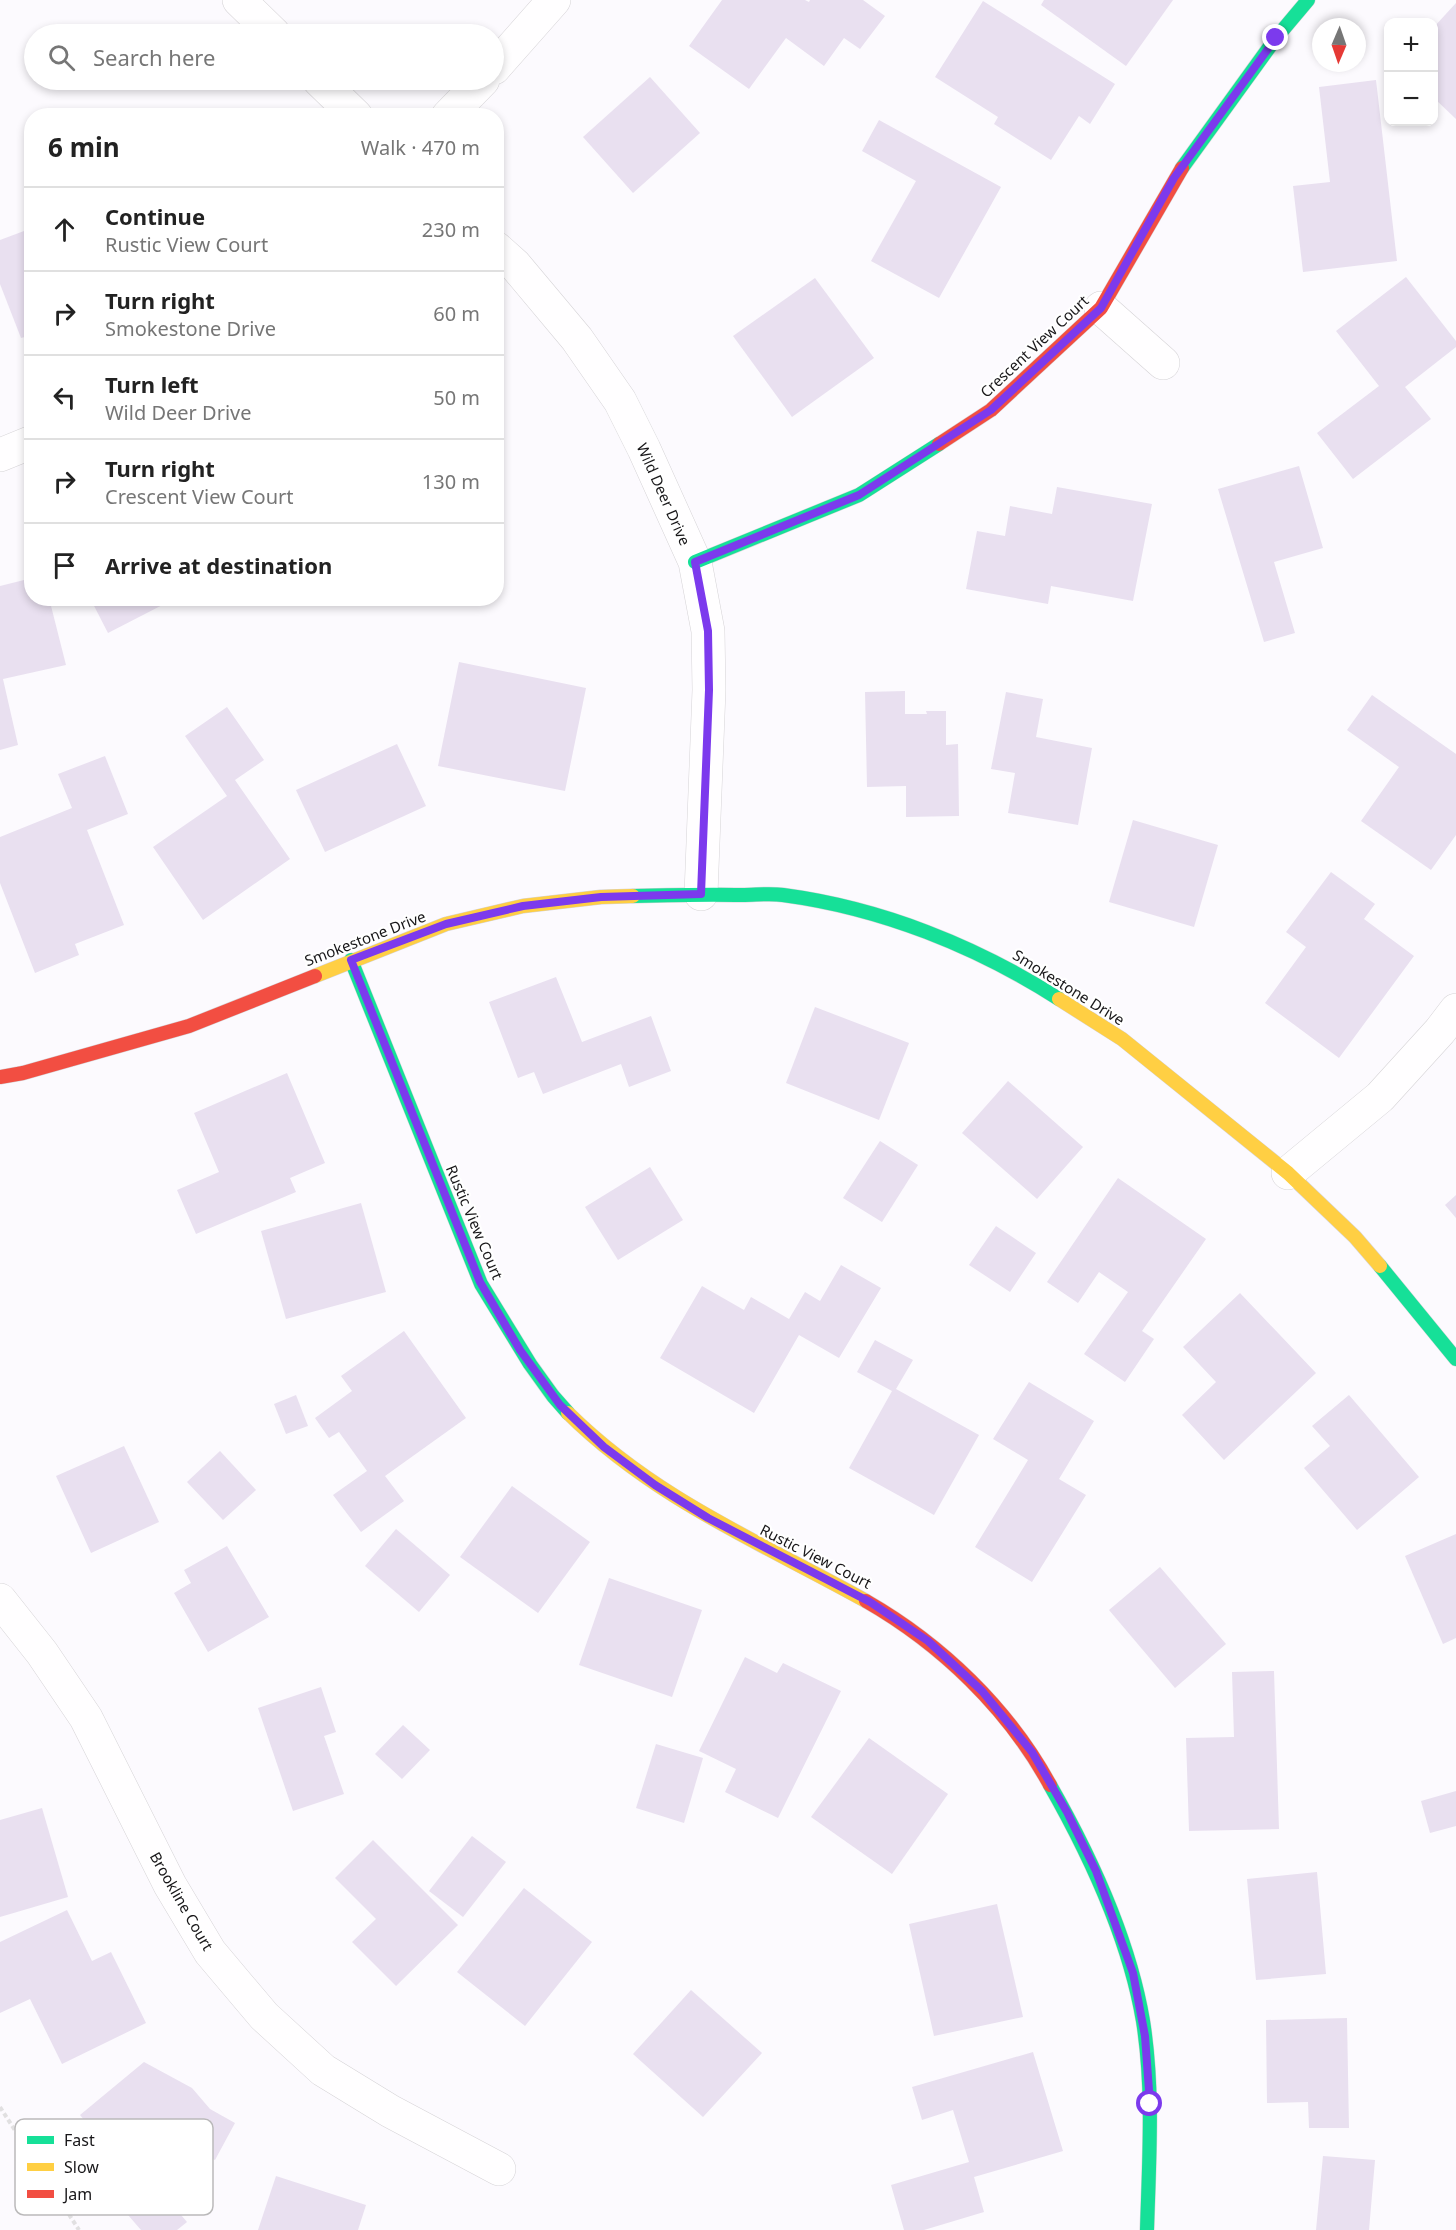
<!DOCTYPE html>
<meta charset="utf-8">
<style>
:root{--surface:#fff;--page:#f2f2f2;--text:#222;--muted:#767676;--line:#e0e0e0}
body{margin:0;font-family:"Noto Sans",sans-serif;background:var(--page);color:var(--text)}
.controls{position:absolute;right:18px;top:18px;display:grid;overflow:hidden;border-radius:12px;box-shadow:0 3px 9px #0003}
.controls button{width:54px;height:54px;display:grid;place-items:center;padding:0;border:0;border-bottom:2px solid var(--line);background:var(--surface);color:var(--text);font:30px sans-serif}
.compass{position:absolute;left:1312px;top:18px;width:54px;height:54px;border-radius:50%;background:var(--surface);box-shadow:0 3px 9px #0003;rotate:182deg}
.stop{position:absolute;width:18px;height:18px;margin:-14px;border:4px solid #7c3aed;border-radius:50%;background:#fff}
.stop.end{background:#7c3aed;border-color:#fff;box-shadow:0 2px 6px #0008}
.list{margin:0;padding:0;list-style:none}
h2{display:flex;justify-content:space-between;align-items:center;height:78px;margin:0;padding:0 24px;font-size:26px}
h2 small{font-size:20px;font-weight:400;color:var(--muted)}
.list li{display:grid;grid-template-columns:39px 1fr auto;gap:18px;align-items:center;box-sizing:border-box;height:84px;padding:0 24px;border-top:2px solid var(--line)}
.list b{display:block;font-size:22px;white-space:nowrap}
.list p{margin:0;font-size:20px;white-space:nowrap;color:var(--muted)}
.list em{font-size:20px;font-style:normal;color:var(--muted)}
.icon{flex:none;width:33px;height:33px;fill:none;stroke:currentColor;stroke-width:2;stroke-linecap:round;stroke-linejoin:round}
.map{position:relative;flex:none;width:1456px;height:2230px;overflow:hidden}
.search{position:absolute;background:var(--surface);box-shadow:0 3px 9px #0003;left:24px;top:24px;width:480px;height:66px;display:flex;align-items:center;gap:15px;box-sizing:border-box;padding:0 21px;border-radius:33px;color:var(--muted);font-size:22px}
.panel{position:absolute;background:var(--surface);box-shadow:0 3px 9px #0003;left:24px;top:108px;width:480px;height:498px;border-radius:24px}
.map>svg:first-child{display:block}
</style>
<div class="map">
<svg width="1456" height="2230" viewBox="0 0 1456 2230">
<rect width="100%" height="100%" fill="#fcfafe"/>
<g fill="#e9e0f0">
<path d="M722 0H805L809 2 810 0H863L885 16 860 49 844 38 824 66 786 38 749 89 689 46Z"/>
<path d="M1044 0H1173L1126 66 1041 5Z"/>
<path d="M983 1 1115 84 1090 124 1079 116 1051 160 994 124 998 117 935 77Z"/>
<path d="M1456 3V119L1434 98V27Z"/>
<path d="M650 77 700 133 633 193 583 137Z"/>
<path d="M1376 80 1397 261 1303 272 1293 186 1330 182 1319 87Z"/>
<path d="M879 120 1001 187 939 298 871 261 916 181 862 151Z"/>
<path d="M32 228V335L21 338 0 284V240Z"/>
<path d="M1406 277 1456 341V347L1405 387 1431 419 1353 479 1317 433 1379 386 1336 331Z"/>
<path d="M815 278 874 358 792 417 733 336Z"/>
<path d="M1299 466 1323 548 1274 562 1295 633 1264 642 1218 489Z"/>
<path d="M1057 487 1152 504 1133 601 1051 586 1048 604 966 589 977 531 1005 536 1010 506 1052 514Z"/>
<path d="M32 578V598H49L66 665 3 679 18 745 0 750V586Z"/>
<path d="M90 598H176L108 633Z"/>
<path d="M459 662 586 688 565 791 438 766Z"/>
<path d="M905 691V714H927L926 711H946V745L958 744 959 816 906 817V786L867 787 865 692Z"/>
<path d="M1006 692 1043 699 1036 737 1092 748 1078 825 1008 813 1015 773 991 769Z"/>
<path d="M1372 695 1456 754V835L1431 870 1361 821 1399 767 1347 730Z"/>
<path d="M227 707 264 760 235 780 290 859 203 920 153 847 227 796 185 736Z"/>
<path d="M397 744 426 806 325 852 296 790Z"/>
<path d="M105 756 128 814 87 830 124 925 75 944 79 955 35 973 0 883V837L72 808 58 774Z"/>
<path d="M1133 820 1218 845 1194 927 1109 902Z"/>
<path d="M1331 872 1375 904 1364 919 1414 956 1339 1058 1265 1003 1306 947 1286 932Z"/>
<path d="M556 977 582 1042 651 1016 671 1071 629 1087 621 1064 543 1094 534 1072 518 1078 489 1002Z"/>
<path d="M815 1007 909 1043 879 1120 786 1083Z"/>
<path d="M287 1073 325 1163 290 1178 296 1192 196 1234 177 1190 219 1172 194 1113Z"/>
<path d="M1008 1081 1083 1147 1037 1199 962 1133Z"/>
<path d="M880 1141 918 1165 882 1222 843 1198Z"/>
<path d="M650 1167 683 1220 618 1260 585 1207Z"/>
<path d="M1118 1178 1206 1239 1142 1331 1154 1339 1125 1382 1084 1354 1128 1292 1099 1272 1078 1303 1047 1282Z"/>
<path d="M1456 1195V1218L1445 1205Z"/>
<path d="M361 1203 386 1292 286 1319 261 1231Z"/>
<path d="M996 1226 1036 1253 1010 1292 969 1265Z"/>
<path d="M841 1265 881 1288 839 1358 799 1335 754 1413 660 1358 702 1286 744 1310 751 1297 789 1319 805 1292 820 1301Z"/>
<path d="M1240 1293 1316 1373 1224 1460 1182 1415 1216 1382 1183 1347Z"/>
<path d="M404 1331 466 1418 385 1476 404 1501 361 1532 333 1495 367 1471 339 1432 329 1438 315 1418 352 1391 341 1376Z"/>
<path d="M875 1340 913 1360 896 1389 979 1435 934 1515 849 1468 892 1391 857 1372Z"/>
<path d="M1029 1382 1094 1421 1059 1479 1086 1495 1032 1582 975 1547 1028 1460 993 1439Z"/>
<path d="M296 1395 308 1426 286 1434 274 1404Z"/>
<path d="M1349 1395 1419 1477 1357 1530 1304 1468 1330 1446 1312 1426Z"/>
<path d="M124 1446 159 1522 91 1553 56 1476Z"/>
<path d="M220 1451 256 1490 223 1520 187 1482Z"/>
<path d="M512 1486 590 1542 538 1613 460 1557Z"/>
<path d="M396 1529 450 1575 419 1612 365 1566Z"/>
<path d="M1456 1534V1638L1443 1644 1405 1556Z"/>
<path d="M227 1546 269 1617 208 1652 174 1593 191 1583 184 1570Z"/>
<path d="M1160 1567 1226 1644 1175 1688 1109 1610Z"/>
<path d="M609 1578 702 1610 672 1697 579 1665Z"/>
<path d="M745 1657 777 1673 783 1663 841 1691 778 1818 725 1792 736 1769 699 1751Z"/>
<path d="M1274 1671 1279 1829 1189 1831 1186 1738 1234 1737 1232 1672Z"/>
<path d="M321 1687 336 1732 324 1736 344 1794 293 1811 258 1708Z"/>
<path d="M403 1725 430 1750 402 1779 375 1754Z"/>
<path d="M869 1738 948 1794 892 1874 811 1817Z"/>
<path d="M656 1744 703 1758 684 1823 636 1808Z"/>
<path d="M1456 1791V1826L1430 1833 1421 1801Z"/>
<path d="M42 1808 68 1897 0 1917V1820Z"/>
<path d="M472 1836 506 1862 463 1917 429 1891Z"/>
<path d="M373 1840 458 1925 396 1986 352 1942 376 1919 335 1878Z"/>
<path d="M1317 1872 1326 1974 1256 1980 1247 1879Z"/>
<path d="M524 1888 592 1942 525 2026 457 1972Z"/>
<path d="M997 1904 1023 2017 934 2036 909 1924Z"/>
<path d="M67 1910 92 1961 111 1952 146 2023 62 2064 30 1999 0 2013V1942Z"/>
<path d="M691 1990 762 2053 703 2117 633 2054Z"/>
<path d="M1347 2018 1349 2128H1309L1308 2102 1267 2103 1266 2020Z"/>
<path d="M1033 2052 1063 2151 974 2177 984 2212 924 2230H904L891 2185 969 2162 953 2110 922 2120 912 2087Z"/>
<path d="M144 2062 192 2088 210 2109 235 2123 215 2160 191 2147 178 2172 158 2188 187 2222 177 2230H141L122 2208 136 2182 80 2115Z"/>
<path d="M1323 2156 1375 2160 1369 2230H1316Z"/>
<path d="M276 2176 366 2205 358 2230H258Z"/>
</g>
<g fill="none" stroke-linecap="round" stroke-linejoin="round">
<defs>
<g id="street">
<path d="M239 0 274 34"/>
<path d="M494 68 554 0"/>
<path d="M319 80 356 116"/>
<path d="M448 116 483 80"/>
<path d="M496 248 515 265 577 339 620 401 644 449 695 562 708 631 709 690 701 894"/>
<path d="M1101 308 1163 363"/>
<path d="M0 455 32 442"/>
<path d="M1288 1173 1380 1097 1440 1031 1456 1010"/>
<path d="M0 1600 42 1653 86 1718 170 1885 210 1952 264 2016 323 2070 390 2111 499 2169"/>
</g>
<g id="fast">
<path d="M1182 168 1276 38 1308 0"/>
<path d="M695 562 859 495 939 444"/>
<path d="M633 896C669 895 706 894 742 895 756 895 770 893 783 895 881 908 976 946 1059 999"/>
<path d="M351 960 481 1284 530 1364 553 1396 568 1413"/>
<path d="M1380 1266 1456 1359"/>
<path d="M1050 1785C1091 1857 1129 1938 1143 2021 1154 2090 1149 2161 1147 2230"/>
</g>
<g id="slow">
<path d="M315 976 446 924 523 906 601 897 633 896"/>
<path d="M1059 999 1122 1039 1288 1173 1355 1237 1380 1266"/>
<path d="M568 1413C655 1499 760 1542 866 1601"/>
</g>
<g id="jam">
<path d="M939 444 991 410 1101 308 1182 168"/>
<path d="M0 1077 23 1073 189 1026 315 976"/>
<path d="M866 1601C941 1644 1008 1708 1050 1785"/>
</g>
</defs>
<use href="#street" stroke="#d6d4d7" stroke-width="34"/>
<use href="#fast" stroke="#d6d4d7" stroke-width="15"/>
<use href="#slow" stroke="#d6d4d7" stroke-width="15"/>
<use href="#jam" stroke="#d6d4d7" stroke-width="15"/>
<path stroke="#e1e0e1" stroke-width="4" stroke-dasharray="4.5 3" stroke-linecap="butt" d="M0 2107 79 2230"/>
<use href="#street" stroke="#fffeff" stroke-width="33"/>
<use href="#fast" stroke="#16e098" stroke-width="14"/>
<use href="#slow" stroke="#ffcf43" stroke-width="14"/>
<use href="#jam" stroke="#f24e42" stroke-width="14"/>
</g>
<g fill="none" stroke-linecap="round" stroke-linejoin="round">
<path stroke="#7c3aed" stroke-width="8" d="M1150 2104 1145 2036 1133 1973 1096 1871 1067 1812 1032 1752 982 1691 928 1641 870 1602 708 1518 655 1485 604 1447 560 1405 520 1350 480 1282 351 960 446 924 523 906 601 897 701 894 709 690 708 631 695 562 859 495 991 410 1101 308 1174 178 1276 38"/>
</g>
<g text-anchor="middle" dominant-baseline="central" stroke-width="4.5" stroke-linejoin="round" paint-order="stroke">
<g font-size="15" fill="#181719" stroke="#fff">
<text transform="translate(1034 346) rotate(-43)">Crescent View Court</text>
<text transform="translate(664 494) rotate(66)">Wild Deer Drive</text>
<text transform="translate(365 938) rotate(-21)">Smokestone Drive</text>
<text transform="translate(1069 987) rotate(32)">Smokestone Drive</text>
<text transform="translate(475 1222) rotate(67)">Rustic View Court</text>
<text transform="translate(816 1556) rotate(27)">Rustic View Court</text>
<text transform="translate(182 1901) rotate(60)">Brookline Court</text>
</g>
</g>
<rect x="15" y="2119" width="198" height="96" rx="9" fill="#fff" stroke="#bab9ba" stroke-width="1.5"/>
<rect x="27" y="2136" width="27" height="8" fill="#16e098"/>
<rect x="27" y="2163" width="27" height="8" fill="#ffcf43"/>
<rect x="27" y="2190" width="27" height="8" fill="#f24e42"/>
<g font-size="16" fill="#181719">
<text x="64" y="2146">Fast</text>
<text x="64" y="2173">Slow</text>
<text x="64" y="2200">Jam</text>
</g>
</svg>
<div class="controls">
<button>+</button>
<button>−</button>
</div>
<svg class="compass" viewBox="-18 -18 36 36"><path d="M0-13l5 13h-10z" fill="#e53935"/><path d="M0 13l5-13h-10z" fill="#767676"/></svg>
<div class="stop" style="left:1150px;top:2104px"></div>
<div class="stop end" style="left:1276px;top:38px"></div>
<div class="search"><svg class="icon" aria-label="search" viewBox="0 0 24 24"><circle cx="10" cy="10" r="6"/><path d="M15 15l6 6"/></svg>Search here</div>
<section class="panel">
<h2>6 min<small>Walk · 470 m</small></h2>
<ul class="list">
<li><svg class="icon" aria-label="ahead" viewBox="0 0 24 24"><path d="M12 20V5M6 11l6-6 6 6"/></svg><div><b>Continue</b><p>Rustic View Court</p></div><em>230 m</em></li>
<li><svg class="icon" aria-label="right" viewBox="0 0 24 24"><path d="M7 20v-9h11M14 6l5 5-5 5"/></svg><div><b>Turn right</b><p>Smokestone Drive</p></div><em>60 m</em></li>
<li><svg class="icon" aria-label="left" viewBox="0 0 24 24"><path d="M17 20v-9H6M10 6l-5 5 5 5"/></svg><div><b>Turn left</b><p>Wild Deer Drive</p></div><em>50 m</em></li>
<li><svg class="icon" aria-label="right" viewBox="0 0 24 24"><path d="M7 20v-9h11M14 6l5 5-5 5"/></svg><div><b>Turn right</b><p>Crescent View Court</p></div><em>130 m</em></li>
<li><svg class="icon" aria-label="arrive" viewBox="0 0 24 24"><path d="M6 21V4h12l-3 4 3 4H6"/></svg><div><b>Arrive at destination</b></div></li>
</ul>
</section>
</div>
